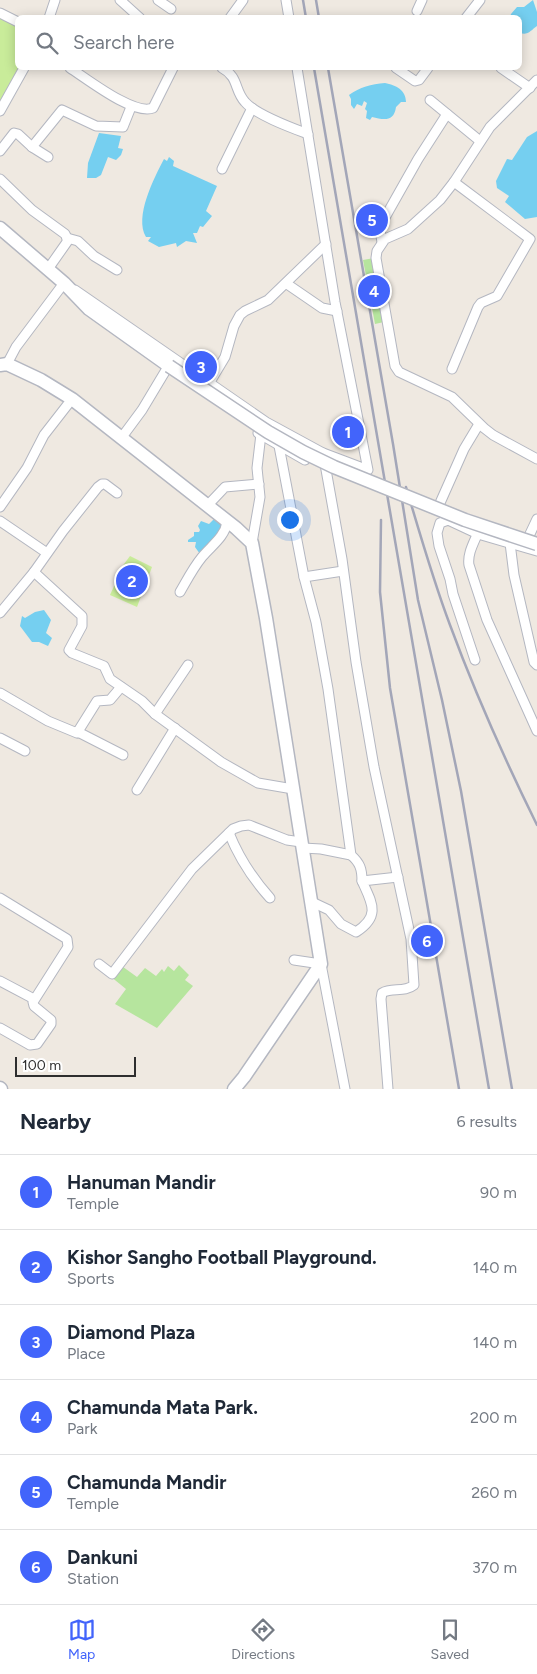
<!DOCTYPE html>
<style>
:root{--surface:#fff;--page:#f2f2f3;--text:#1f2937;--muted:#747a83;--line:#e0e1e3;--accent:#4264fb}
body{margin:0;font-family:Figtree,sans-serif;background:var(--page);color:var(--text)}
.scale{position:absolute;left:15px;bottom:12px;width:121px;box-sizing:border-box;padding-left:5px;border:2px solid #2e2e2e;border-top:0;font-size:14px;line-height:18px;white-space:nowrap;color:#2e2e2e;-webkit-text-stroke:4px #fff;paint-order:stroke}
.you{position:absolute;left:289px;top:519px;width:18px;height:18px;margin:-12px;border:4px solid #fff;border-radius:50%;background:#1a73e8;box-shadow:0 0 0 8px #1a73e833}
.badge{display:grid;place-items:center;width:32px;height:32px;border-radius:50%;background:var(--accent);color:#fff;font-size:16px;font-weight:700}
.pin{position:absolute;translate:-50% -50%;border:2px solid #fff;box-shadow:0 1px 5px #0006}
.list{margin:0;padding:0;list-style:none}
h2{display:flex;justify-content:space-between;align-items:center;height:65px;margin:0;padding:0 20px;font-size:21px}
h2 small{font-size:16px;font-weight:400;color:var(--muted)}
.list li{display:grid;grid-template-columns:32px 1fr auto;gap:15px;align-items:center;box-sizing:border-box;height:75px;padding:0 20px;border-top:1px solid var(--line)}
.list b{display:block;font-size:19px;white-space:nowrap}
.list p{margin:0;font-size:16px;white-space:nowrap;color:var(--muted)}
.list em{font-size:16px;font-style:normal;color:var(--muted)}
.icon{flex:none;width:28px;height:28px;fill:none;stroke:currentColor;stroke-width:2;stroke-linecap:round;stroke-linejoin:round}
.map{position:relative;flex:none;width:537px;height:1089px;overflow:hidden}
.search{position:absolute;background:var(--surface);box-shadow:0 2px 12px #0003;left:15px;right:15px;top:15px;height:55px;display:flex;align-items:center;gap:12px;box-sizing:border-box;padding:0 18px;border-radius:8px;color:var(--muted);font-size:19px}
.sheet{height:515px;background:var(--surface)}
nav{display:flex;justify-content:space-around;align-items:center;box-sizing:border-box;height:70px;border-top:1px solid var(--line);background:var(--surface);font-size:14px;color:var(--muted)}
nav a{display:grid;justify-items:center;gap:2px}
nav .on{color:var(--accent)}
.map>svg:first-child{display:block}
</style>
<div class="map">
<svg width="537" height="1089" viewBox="0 0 537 1089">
<rect width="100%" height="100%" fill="#efe9e1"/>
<g fill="#b6e59e">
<path d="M374 258 384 322 375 324 363 260Z"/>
<path d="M119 964 137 977 145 968 156 976 162 969 164 972 168 966 174 971 179 965 189 975 185 980 193 986 157 1028 115 1004 126 989 110 976Z"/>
</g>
<g fill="#c9ec9a">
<path d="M0 13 17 22 18 68H24L0 110Z"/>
<path d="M130 556 152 567 137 607 110 595 124 564Z"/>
</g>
<g fill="#75cff0">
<path d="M533 0 537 12V26C531 30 528 36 520 33V18L510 17 511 14 517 7H524Z"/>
<path d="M385 83C396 85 406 90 406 102H401L396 107C394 122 384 120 372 117L370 120 366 118 367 111 365 109 367 103 364 101 362 106 357 104 354 109 351 105V99L349 95C360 87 371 84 385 83Z"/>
<path d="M537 131V217L525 219 505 202 509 196 497 188 496 181 507 159 512 160 527 137Z"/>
<path d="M99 133 121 136 118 148 123 149 121 155 116 160 108 157 101 175 96 178H87L88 163Z"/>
<path d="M169 157 174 161 173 166 217 186 206 211 212 216 203 227 200 226 197 233H193L197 243 186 241 177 247 176 243 159 247 148 241 151 237H146C134 217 154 178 164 159L167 161Z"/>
<path d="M215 518 223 527V531L200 554 195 547 196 542H188V540L194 536V532H199L200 530 198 526 201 521 209 524Z"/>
<path d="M44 610 51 620 46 633 52 638 48 646 39 642H32L20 626 22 616 25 618 35 612Z"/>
</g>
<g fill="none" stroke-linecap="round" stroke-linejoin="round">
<defs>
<g id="street">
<path d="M120 0 140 18"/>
<path d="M158 0 171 9"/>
<path d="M286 0 289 18"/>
<path d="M417 11 422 0"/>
<path d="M0 13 18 22"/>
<path d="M49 18 55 0"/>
<path d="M230 18 243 0"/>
<path d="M466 18 480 0"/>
<path d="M70 68C86 78 134 116 153 108L173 68"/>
<path d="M222 68C239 77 234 90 245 102 256 115 292 128 308 134"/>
<path d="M297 68 335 302 368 470 323 453"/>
<path d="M396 68 415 81 419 80 428 68"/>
<path d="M501 68 530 88"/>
<path d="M537 80 490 127 454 182 440 200 408 229 385 239 377 251 376 258 395 366 399 372 452 397 484 428 493 435 537 459"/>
<path d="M430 100 480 141"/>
<path d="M0 111 24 68"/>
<path d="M32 147 62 110 96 126 123 127 131 107"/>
<path d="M0 151 14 133 18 134 32 147 48 157"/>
<path d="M222 169 252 108"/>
<path d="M0 179 32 210 65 234 67 238V242L48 269"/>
<path d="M67 238 78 241 94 256 117 270"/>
<path d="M382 242 380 231 383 221 418 159 447 114"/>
<path d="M287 284 322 308 337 311"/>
<path d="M75 290 266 422 323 453 342 559 356 662 374 767 411 939 414 985C404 993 392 987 382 993L381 999 388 1089"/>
<path d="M7 364 16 347 64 283"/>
<path d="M452 369 478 307 481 303 497 296 530 239 454 182"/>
<path d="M210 382 225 357 234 326 240 315 245 311 268 300 326 244"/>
<path d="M258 433 305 460"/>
<path d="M122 437 142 410 166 370"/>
<path d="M279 446 304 577 316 622 328 689 351 855C360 863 362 869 362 881"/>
<path d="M117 493 105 484H102L98 487 63 531 34 572 82 616V626L69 650 72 653 104 666 110 679 142 701 155 714 221 762 258 783 293 789"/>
<path d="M440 503 464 449 479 424"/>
<path d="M207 506 225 487 259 484"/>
<path d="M0 507 27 468 44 435 72 399"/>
<path d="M0 521 47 553"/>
<path d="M479 530C475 541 467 553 469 565L487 620 537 731"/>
<path d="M529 536 537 519"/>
<path d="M252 543 260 497 257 468 261 434"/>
<path d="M510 543 514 575 534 662 537 665"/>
<path d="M304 577 343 571"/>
<path d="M180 592C187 580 193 568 202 557 211 546 225 537 227 522"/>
<path d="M0 613 34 572"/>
<path d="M475 660 453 594 450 579 439 546 437 533 440 523 448 520 478 534 537 551"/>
<path d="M0 693 48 721 77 733 97 701 110 700 121 687"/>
<path d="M155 714 188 665"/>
<path d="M78 732 123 755"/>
<path d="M0 738 25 751"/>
<path d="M137 790 175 728"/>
<path d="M229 833C239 858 252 878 270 898"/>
<path d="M303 848 321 849 351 855"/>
<path d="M0 898 67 939 68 947 33 1002 34 1006 51 1020V1024L37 1044 30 1045 0 1028"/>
<path d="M312 902 329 910 341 924 356 932C381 916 372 903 362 881L398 877"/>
<path d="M294 960 321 964 345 1089"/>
<path d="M99 964 112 974 192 869 233 829 241 826 249 825 287 840 301 842"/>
<path d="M0 981 34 999"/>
</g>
<g id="secondary">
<path d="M0 228 64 283 89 309 169 366"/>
<path d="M0 365 7 364 41 380 72 399 236 528 252 543 266 618 321 964 244 1077 234 1089"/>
<path d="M0 1088 1 1089"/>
</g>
</defs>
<use href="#street" stroke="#b4b7c1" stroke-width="11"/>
<use href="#secondary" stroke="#b4b7c1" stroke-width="15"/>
<use href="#street" stroke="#fff" stroke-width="9"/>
<use href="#secondary" stroke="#fff" stroke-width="12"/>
<g stroke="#a3a6b8" stroke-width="2.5">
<path d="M303 0 306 18"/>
<path d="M316 0 319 18"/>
<path d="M314 68 489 1089"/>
<path d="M328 68 393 444 418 600 442 700 461 791 512 1089"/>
<path d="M406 487C420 534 433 580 450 625 475 693 505 760 537 825"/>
<path d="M381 520 380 592 390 688 459 1089"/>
</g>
<defs>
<path id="secondary-bridge" d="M169 366 268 432 303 452 334 467 465 520 537 544"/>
</defs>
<use href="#secondary-bridge" stroke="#b4b7c1" stroke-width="15" stroke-linecap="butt"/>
<use href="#secondary-bridge" stroke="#fff" stroke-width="12"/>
</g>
</svg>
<div class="scale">100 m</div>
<div class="you"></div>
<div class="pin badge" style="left:348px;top:432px">1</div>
<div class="pin badge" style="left:132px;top:581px">2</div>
<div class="pin badge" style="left:201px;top:367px">3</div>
<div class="pin badge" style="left:374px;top:291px">4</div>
<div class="pin badge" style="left:372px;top:220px">5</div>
<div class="pin badge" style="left:427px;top:941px">6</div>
<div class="search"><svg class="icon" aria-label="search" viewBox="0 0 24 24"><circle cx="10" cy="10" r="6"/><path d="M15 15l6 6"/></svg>Search here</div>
</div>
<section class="sheet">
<h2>Nearby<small>6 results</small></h2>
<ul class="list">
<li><span class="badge">1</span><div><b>Hanuman Mandir</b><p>Temple</p></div><em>90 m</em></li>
<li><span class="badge">2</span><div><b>Kishor Sangho Football Playground.</b><p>Sports</p></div><em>140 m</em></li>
<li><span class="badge">3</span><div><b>Diamond Plaza</b><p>Place</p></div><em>140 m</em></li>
<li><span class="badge">4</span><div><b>Chamunda Mata Park.</b><p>Park</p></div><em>200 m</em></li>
<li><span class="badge">5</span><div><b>Chamunda Mandir</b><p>Temple</p></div><em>260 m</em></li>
<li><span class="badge">6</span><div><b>Dankuni</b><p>Station</p></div><em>370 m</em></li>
</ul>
</section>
<nav>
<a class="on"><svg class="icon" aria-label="map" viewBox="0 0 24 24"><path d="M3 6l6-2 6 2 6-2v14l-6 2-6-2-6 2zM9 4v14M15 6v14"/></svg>Map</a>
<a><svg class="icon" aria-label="directions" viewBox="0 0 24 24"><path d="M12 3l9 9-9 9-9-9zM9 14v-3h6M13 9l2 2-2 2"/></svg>Directions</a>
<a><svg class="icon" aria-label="saved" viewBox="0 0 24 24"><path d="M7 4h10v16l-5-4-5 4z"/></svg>Saved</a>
</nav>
